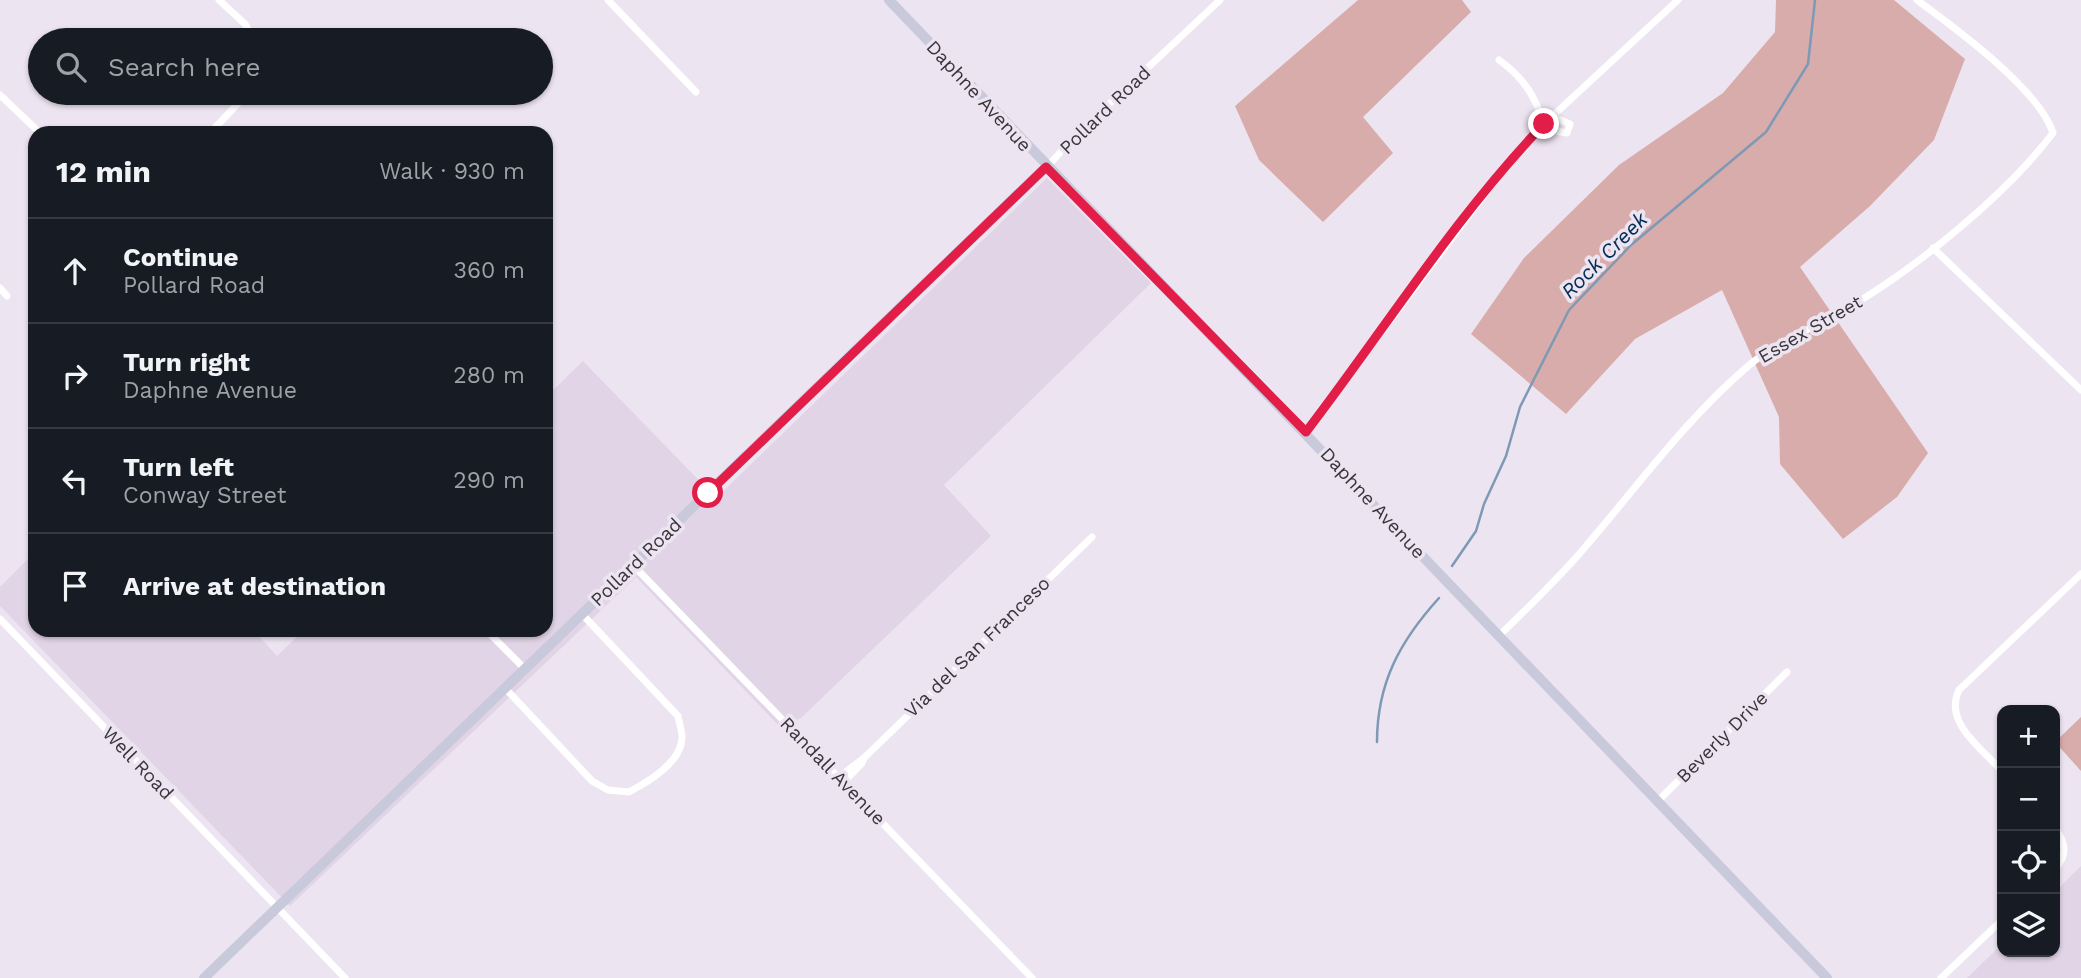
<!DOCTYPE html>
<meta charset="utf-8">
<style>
:root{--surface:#171b24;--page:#20242c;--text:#f1f3f6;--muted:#9ea1a6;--line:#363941}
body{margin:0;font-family:"Work Sans",sans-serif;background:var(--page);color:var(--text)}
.controls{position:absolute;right:21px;bottom:21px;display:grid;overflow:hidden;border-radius:14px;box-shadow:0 2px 5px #0004}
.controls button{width:63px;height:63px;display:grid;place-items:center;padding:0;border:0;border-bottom:2px solid var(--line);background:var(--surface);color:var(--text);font:35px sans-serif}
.stop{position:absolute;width:21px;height:21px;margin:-16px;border:5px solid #e11d48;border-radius:50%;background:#fff}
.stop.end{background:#e11d48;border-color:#fff;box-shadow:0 2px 7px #0008}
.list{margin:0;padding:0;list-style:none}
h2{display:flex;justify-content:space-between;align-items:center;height:91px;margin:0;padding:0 28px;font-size:30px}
h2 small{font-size:23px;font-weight:400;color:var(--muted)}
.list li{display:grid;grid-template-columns:46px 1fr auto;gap:21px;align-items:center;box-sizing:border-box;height:105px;padding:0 28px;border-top:2px solid var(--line)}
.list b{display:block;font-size:26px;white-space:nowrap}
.list p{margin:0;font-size:23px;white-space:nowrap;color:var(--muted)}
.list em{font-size:23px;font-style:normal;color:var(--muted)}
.icon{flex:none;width:38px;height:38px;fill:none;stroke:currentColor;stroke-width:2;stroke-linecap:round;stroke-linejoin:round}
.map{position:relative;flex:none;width:2081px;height:978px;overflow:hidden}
.search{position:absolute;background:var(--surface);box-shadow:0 2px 5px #0004;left:28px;top:28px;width:525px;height:77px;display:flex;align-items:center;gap:18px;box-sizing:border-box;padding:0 24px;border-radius:38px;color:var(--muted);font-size:26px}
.panel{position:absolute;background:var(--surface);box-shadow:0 2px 5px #0004;left:28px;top:126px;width:525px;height:511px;border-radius:21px}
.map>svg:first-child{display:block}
</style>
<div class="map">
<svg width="2081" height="978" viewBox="0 0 2081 978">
<rect width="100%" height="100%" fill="#ede4f1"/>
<g fill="#e1d4e7">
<path d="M1047 178 1151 283 944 485 991 536 801 718 779 726 636 577 290 906 0 606V587L35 552V630H253L277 656 304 630H546V397L583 361 716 498Z"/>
<path d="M2081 866V978H1967L2002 944V952H2055V892Z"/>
</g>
<g fill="#d8acaa">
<path d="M1358 0H1462L1471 12 1363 117 1393 153 1323 222 1259 160 1235 106Z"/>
<path d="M1776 0H1894L1965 59 1934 140 1870 206 1800 267 1928 453 1897 497 1843 539 1780 464 1779 417 1722 290 1635 339 1566 414 1471 334 1524 258 1619 165 1723 93 1775 32Z"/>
<path d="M2081 717V771L2055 742Z"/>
</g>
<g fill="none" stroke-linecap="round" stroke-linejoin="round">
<g stroke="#7e99b6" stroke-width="2.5">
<path d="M1452 566 1476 531 1484 504 1506 456 1520 407 1569 310 1631 245 1766 132 1808 64 1815 0"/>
<path d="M1377 742C1377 683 1400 641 1439 598"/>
</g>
<g stroke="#fff" stroke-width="7">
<path d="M219 0 245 24 254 40"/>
<path d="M608 0 696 92"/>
<path d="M1499 60C1524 78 1535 96 1544 124"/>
<path d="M0 95 40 133"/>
<path d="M1553 117 1570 124 1567 133 1556 131Z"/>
<path d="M210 133 248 93"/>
<path d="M1047 167 1076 135 1220 0"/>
<path d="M1933 248 2081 390"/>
<path d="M0 288 7 296"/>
<path d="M1306 432 1509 162 1544 124 1678 0"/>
<path d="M633 565 1032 978"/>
<path d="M0 619 345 978"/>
<path d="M486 630 525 669"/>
<path d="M1499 636C1526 609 1555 582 1580 553 1634 491 1684 421 1747 367 1777 341 1814 328 1848 308 1916 268 2005 196 2053 133 2039 89 1955 28 1917 0"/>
<path d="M505 688 592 781 608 790 629 792C648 782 681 763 682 738 682 731 679 722 678 716L582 614"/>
<path d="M2002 771C1982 749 1943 722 1959 690L2081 574"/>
<path d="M839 777 864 758 1092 537"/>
<path d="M844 782 862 763 864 758"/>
<path d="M1657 802 1787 672"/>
<path d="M2055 829C2066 843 2068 855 2055 869"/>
<path d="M1941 978 2002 920"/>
</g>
<g stroke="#c9c9dc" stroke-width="10">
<path d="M889 0 1827 978"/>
<path d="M204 978 1046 167"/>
</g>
</g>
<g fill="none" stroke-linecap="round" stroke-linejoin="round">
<path stroke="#e11d48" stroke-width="9" d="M708 493 1046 167 1306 432C1385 329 1454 218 1544 124"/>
</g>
<g text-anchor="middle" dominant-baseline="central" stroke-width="7" stroke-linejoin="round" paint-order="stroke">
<g font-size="19" fill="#39363b" stroke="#ede4f1">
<text transform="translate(979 96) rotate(47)">Daphne Avenue</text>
<text transform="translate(1105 110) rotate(-44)">Pollard Road</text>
<text transform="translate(1810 329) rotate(-30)">Essex Street</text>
<text transform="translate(1373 503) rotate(47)">Daphne Avenue</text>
<text transform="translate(636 562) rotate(-44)">Pollard Road</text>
<text transform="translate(977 647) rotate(-44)">Via del San Franceso</text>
<text transform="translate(1722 737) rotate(-45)">Beverly Drive</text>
<text transform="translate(138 763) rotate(46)">Well Road</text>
<text transform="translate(833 771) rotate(46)">Randall Avenue</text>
</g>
<g font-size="21" font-style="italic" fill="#022d53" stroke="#ede4f1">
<text transform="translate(1604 255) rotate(-45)">Rock Creek</text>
</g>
</g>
</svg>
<div class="controls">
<button>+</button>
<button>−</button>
<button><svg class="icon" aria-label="locate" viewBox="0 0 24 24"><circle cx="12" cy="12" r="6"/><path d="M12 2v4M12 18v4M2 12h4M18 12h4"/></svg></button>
<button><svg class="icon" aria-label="layers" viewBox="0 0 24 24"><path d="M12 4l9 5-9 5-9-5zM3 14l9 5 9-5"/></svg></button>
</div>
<div class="stop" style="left:708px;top:493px"></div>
<div class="stop end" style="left:1544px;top:124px"></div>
<div class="search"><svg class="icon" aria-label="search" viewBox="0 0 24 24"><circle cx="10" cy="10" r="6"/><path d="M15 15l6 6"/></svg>Search here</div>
<section class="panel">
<h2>12 min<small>Walk · 930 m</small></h2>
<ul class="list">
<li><svg class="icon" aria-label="ahead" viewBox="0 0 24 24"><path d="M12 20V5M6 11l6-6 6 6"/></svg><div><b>Continue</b><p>Pollard Road</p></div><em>360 m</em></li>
<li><svg class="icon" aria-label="right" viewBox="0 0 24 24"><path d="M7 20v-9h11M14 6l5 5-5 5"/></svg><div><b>Turn right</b><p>Daphne Avenue</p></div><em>280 m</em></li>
<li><svg class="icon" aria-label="left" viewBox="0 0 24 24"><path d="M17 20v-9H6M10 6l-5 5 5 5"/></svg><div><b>Turn left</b><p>Conway Street</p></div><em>290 m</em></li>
<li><svg class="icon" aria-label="arrive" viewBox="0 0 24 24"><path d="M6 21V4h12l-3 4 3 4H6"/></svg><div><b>Arrive at destination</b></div></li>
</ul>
</section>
</div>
